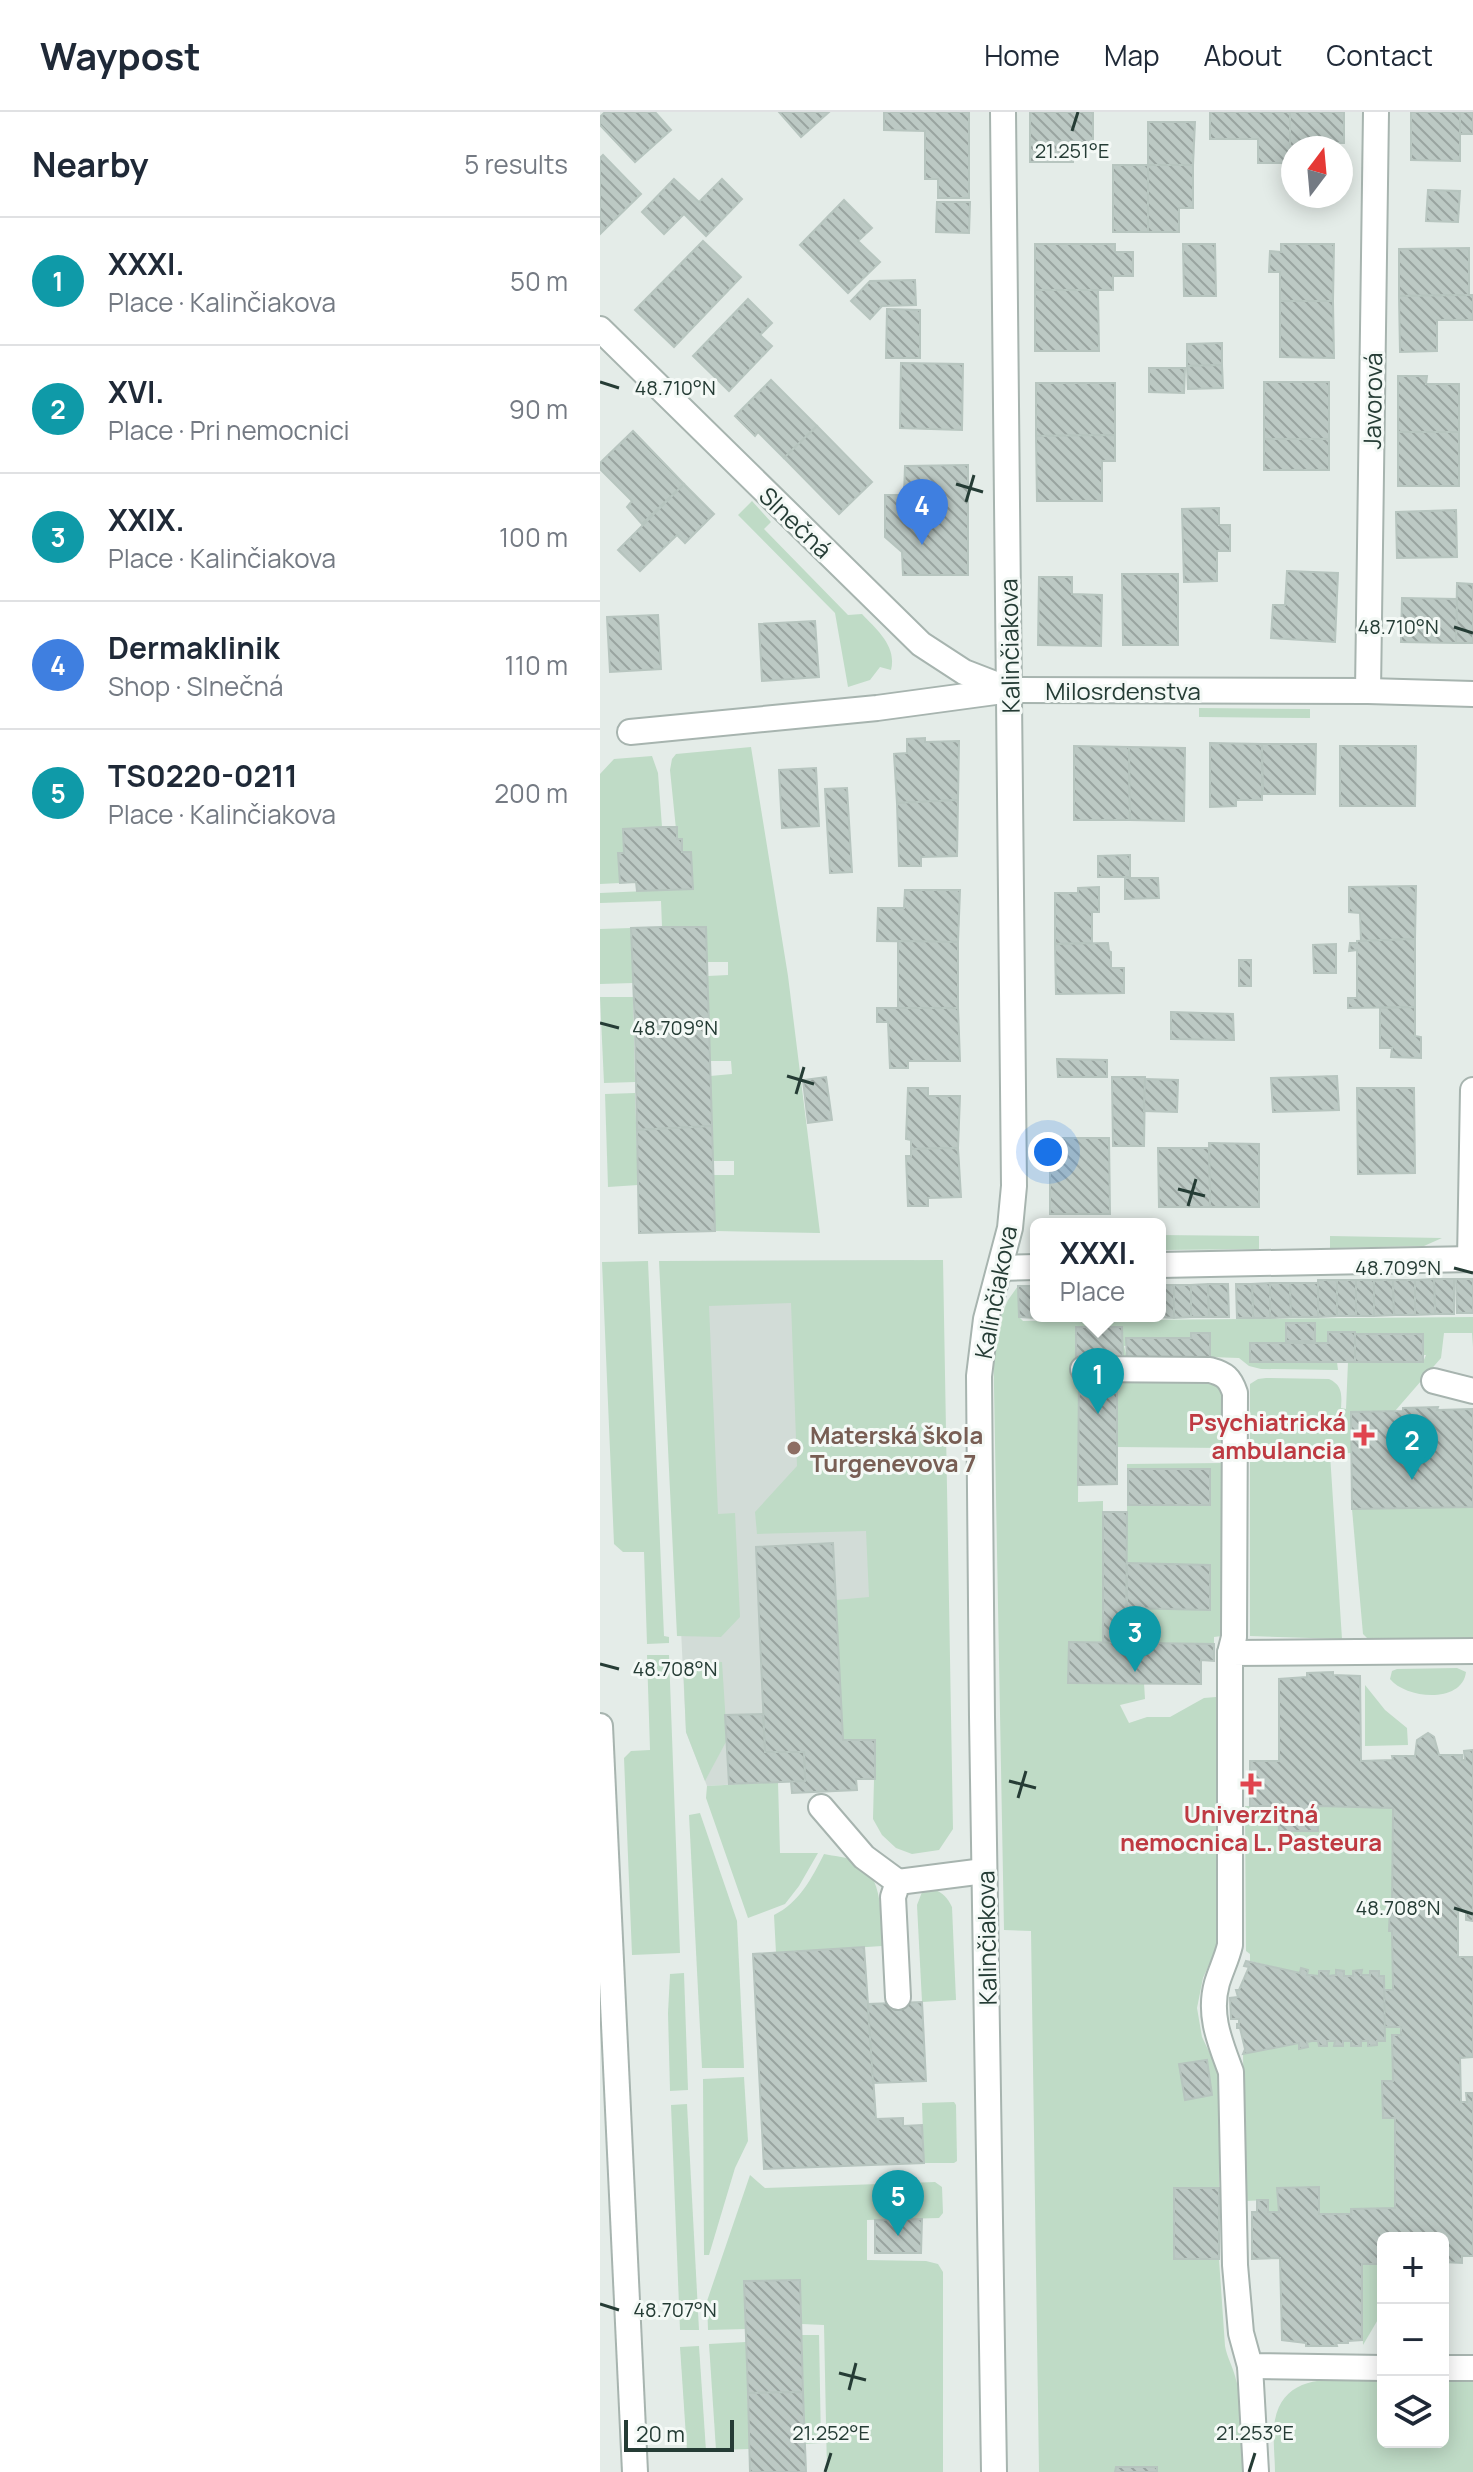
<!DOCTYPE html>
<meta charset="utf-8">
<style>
:root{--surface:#fff;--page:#f6f6f7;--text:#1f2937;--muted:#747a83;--line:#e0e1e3;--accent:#78524e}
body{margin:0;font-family:Manrope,sans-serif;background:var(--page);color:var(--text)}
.controls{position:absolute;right:24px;bottom:24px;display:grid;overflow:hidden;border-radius:12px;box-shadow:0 4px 20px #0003}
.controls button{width:72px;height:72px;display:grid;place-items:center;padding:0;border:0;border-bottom:2px solid var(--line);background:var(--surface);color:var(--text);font:40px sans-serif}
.compass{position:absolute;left:681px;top:24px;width:72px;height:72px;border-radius:50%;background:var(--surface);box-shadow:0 4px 20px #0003;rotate:16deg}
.scale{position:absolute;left:24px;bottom:20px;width:110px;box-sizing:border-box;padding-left:8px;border:4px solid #253c35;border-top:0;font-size:22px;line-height:28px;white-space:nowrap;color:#253c35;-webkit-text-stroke:6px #f4f9f6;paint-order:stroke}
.you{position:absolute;left:448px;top:1040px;width:28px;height:28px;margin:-20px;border:6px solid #fff;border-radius:50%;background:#1a73e8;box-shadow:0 0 0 12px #1a73e833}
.badge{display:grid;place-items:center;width:52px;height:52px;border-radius:50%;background:var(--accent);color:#fff;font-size:26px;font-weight:700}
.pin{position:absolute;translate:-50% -66px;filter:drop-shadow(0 2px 4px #0008)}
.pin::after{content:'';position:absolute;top:42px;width:28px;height:24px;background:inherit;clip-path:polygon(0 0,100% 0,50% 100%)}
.popup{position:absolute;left:430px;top:1106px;width:136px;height:104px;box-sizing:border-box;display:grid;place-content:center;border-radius:12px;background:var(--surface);filter:drop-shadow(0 2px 6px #0005);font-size:26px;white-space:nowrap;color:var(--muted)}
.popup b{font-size:30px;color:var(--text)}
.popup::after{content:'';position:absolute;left:50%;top:100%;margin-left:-16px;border:16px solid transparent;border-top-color:var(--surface)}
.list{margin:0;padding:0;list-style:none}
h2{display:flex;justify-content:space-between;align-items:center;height:104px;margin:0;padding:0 32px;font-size:34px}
h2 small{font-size:26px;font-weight:400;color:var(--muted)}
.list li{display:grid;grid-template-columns:52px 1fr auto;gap:24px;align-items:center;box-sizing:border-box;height:128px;padding:0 32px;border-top:2px solid var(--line)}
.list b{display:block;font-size:30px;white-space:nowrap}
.list p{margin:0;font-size:26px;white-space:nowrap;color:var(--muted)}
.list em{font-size:26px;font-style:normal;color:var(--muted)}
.icon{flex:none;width:44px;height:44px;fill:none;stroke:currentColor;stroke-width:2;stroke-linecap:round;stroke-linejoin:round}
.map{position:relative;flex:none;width:873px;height:2360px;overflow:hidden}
header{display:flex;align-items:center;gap:48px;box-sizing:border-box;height:112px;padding:0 40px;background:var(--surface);border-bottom:2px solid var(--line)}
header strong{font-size:38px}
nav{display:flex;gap:44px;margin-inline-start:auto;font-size:28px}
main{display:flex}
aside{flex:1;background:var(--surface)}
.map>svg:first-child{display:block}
</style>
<header>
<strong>Waypost</strong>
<nav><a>Home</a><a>Map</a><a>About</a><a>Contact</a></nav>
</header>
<main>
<aside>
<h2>Nearby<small>5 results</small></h2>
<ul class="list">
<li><span class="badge" style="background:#0f9aa8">1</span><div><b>XXXI.</b><p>Place · Kalinčiakova</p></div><em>50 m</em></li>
<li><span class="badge" style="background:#0f9aa8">2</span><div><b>XVI.</b><p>Place · Pri nemocnici</p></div><em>90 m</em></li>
<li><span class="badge" style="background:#0f9aa8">3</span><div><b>XXIX.</b><p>Place · Kalinčiakova</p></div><em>100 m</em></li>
<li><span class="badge" style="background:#3f7fe0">4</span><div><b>Dermaklinik</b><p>Shop · Slnečná</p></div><em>110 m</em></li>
<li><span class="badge" style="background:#0f9aa8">5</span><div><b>TS0220-0211</b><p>Place · Kalinčiakova</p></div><em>200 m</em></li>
</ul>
</aside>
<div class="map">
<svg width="873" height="2360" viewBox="0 0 873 2360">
<defs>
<pattern id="building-back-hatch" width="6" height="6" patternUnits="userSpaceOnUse" patternTransform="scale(2)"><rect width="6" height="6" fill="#bcc9c4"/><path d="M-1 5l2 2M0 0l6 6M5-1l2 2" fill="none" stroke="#99a4a0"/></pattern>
</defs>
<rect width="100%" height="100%" fill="#e4ece8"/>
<path fill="#d2dcd7" d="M314 1148 319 1665 256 1667 257 1678 220 1680 192 1681 190 1669 107 1674 86 1620 63 1149Z"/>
<g fill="#bfdbc6" fill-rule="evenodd">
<path d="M152 389 171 410 164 417 248 503 262 502C277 518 297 534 291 558L280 555 270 568 248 575 235 501 138 403Z"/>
<path d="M599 596 710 597V606L599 605Z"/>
<path d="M151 635 188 864 220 1121 115 1119 114 1063H134V1049H113L110 964 132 962 131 949H110L108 864 128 863V850H107L106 815H62L61 789 0 791V781L92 777 91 740H82V727H77L70 658 72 647 76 642Z"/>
<path d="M52 644 58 661 62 715 24 741 18 742 20 771 0 772V662L14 647Z"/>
<path d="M31 816 33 871 0 872V817Z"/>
<path d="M0 885H33L35 970 4 971Z"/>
<path d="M35 981 38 1073 8 1075 5 982Z"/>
<path d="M560 1123 659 1124V1137L560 1138Z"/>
<path d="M730 1124 842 1126 824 1134 730 1136Z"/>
<path d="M343 1148 353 1717 339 1738 312 1742 296 1736 282 1723 273 1707 275 1628H243L236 1488 269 1485 266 1419 157 1422 155 1400 197 1354 191 1191 109 1194 118 1402 135 1401 140 1505 121 1525 77 1524 59 1149Z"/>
<path d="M48 1149 64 1524 69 1525V1531L47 1532 44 1440H23L14 1432 2 1150Z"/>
<path d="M418 1174 419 1205 423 1209 873 1205V1235L872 1221H844L841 1246 795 1299 751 1300V1341L730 1342 742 1527 650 1524V1272L658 1267 666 1266 729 1267C742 1273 742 1282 741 1296L746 1297 748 1250H823L826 1243H823V1222L728 1231H650V1250H737L738 1258 661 1257 649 1254 639 1246 610 1245V1221H591V1226L524 1234 527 1246 523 1250 522 1215H477L479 1250 478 1390 503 1389V1531L544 1571 545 1587 520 1593 529 1611 547 1605H570L604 1586 616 1585 620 1803 617 1835 603 1866 597 1896 602 1925 620 1962 619 2076 574 2077V2147H619L625 2234C627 2245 632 2253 635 2264 643 2291 647 2333 645 2360H557V2355H516L515 2360H439L431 1819 404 1818 393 1222 408 1188ZM606 1948 612 1983 585 1988 580 1952Z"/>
<path d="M602 1267 619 1275 623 1287V1336L517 1335V1269Z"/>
<path d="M623 1351 622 1524 614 1525V1532L526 1531 527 1496 610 1497V1454L527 1451V1352Z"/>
<path d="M873 1395V1527H768L763 1522 752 1397Z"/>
<path d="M47 1543H69L80 1841 32 1843 24 1646 31 1639 50 1638Z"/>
<path d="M83 1549 122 1550 127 1628 105 1669 86 1620Z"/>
<path d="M857 1556 866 1560C862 1592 806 1587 790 1567L792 1559 797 1557Z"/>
<path d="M765 1573 785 1598 807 1616 808 1633 765 1634Z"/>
<path d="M178 1670 180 1741H218L199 1774 185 1792 148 1806 106 1686 107 1674Z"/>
<path d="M645 1694H678L679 1719 718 1694 793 1696 792 1794 790 1795 789 1818 792 1819 793 1878H784V1864H779V1859H771L770 1863H761V1858L753 1864H744V1859L737 1858 736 1863 728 1864V1859C721 1863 715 1865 707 1863V1858L701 1857 700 1861 650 1849V1842L646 1839Z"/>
<path d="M100 1701 137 1809 144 1956H102L89 1703Z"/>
<path d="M224 1742C234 1744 246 1745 255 1749 285 1764 280 1805 282 1834L176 1841 174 1803C199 1791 212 1766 224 1742Z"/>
<path d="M333 1777C343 1781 347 1785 352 1795L356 1888 322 1890 317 1793 322 1780Z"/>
<path d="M84 1861 88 1978 70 1979 68 1901 70 1862Z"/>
<path d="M784 1915H801V1923H792L793 1969H782L783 2006H795V2096L751 2097V2102H719L678 2076 679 2100H668L667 2088 645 2089 643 1942 699 1931 700 1936 707 1935V1930L718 1929 719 1934H726L727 1929H735L734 1933 743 1934V1929H751V1934H760L761 1929H768V1934L777 1933Z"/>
<path d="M144 1965 148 2029 135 2056 109 2143H104L103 1967Z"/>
<path d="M354 1990 356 1993 357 2049 354 2051H324L322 1991Z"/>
<path d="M87 1992 99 2218H80L71 1993Z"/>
<path d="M150 2063 165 2076 335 2070 342 2075 343 2101 339 2106 267 2108V2148L326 2149 338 2152 343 2160V2360H227L224 2213 202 2212 200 2168 144 2170 145 2217 108 2218 107 2189Z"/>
<path d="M762 2152H783V2199L763 2233Z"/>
<path d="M202 2223H219L221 2331 205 2332Z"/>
<path d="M146 2230 149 2337 116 2338 109 2232Z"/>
<path d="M99 2234 106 2339 87 2340 80 2235Z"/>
<path d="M843 2267H873V2360H675C675 2346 673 2331 674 2316 679 2256 739 2268 783 2268V2330H843Z"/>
</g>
<g fill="url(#building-back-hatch)" stroke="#b7c5bf" stroke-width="2">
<path d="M5 0H55L71 18 35 50 0 13V5Z"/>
<path d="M179 0H229L201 25Z"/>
<path d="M284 0H369V86H338V67H325V19L284 18Z"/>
<rect x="430" y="0" width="63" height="30"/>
<path d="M610 0H690V51H658V27H610Z"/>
<path d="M690 0H744V31H716L717 36H693V51H690Z"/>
<path d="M811 0H860V49L811 48Z"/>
<rect x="860" y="0" width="13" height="22"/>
<path d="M548 10H595L593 53H548Z"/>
<path d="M474 29 473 50H430V30Z"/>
<path d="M3 43 41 82 0 122V46Z"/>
<rect x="513" y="53" width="35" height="67"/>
<path d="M548 53H593V96H579V120H548Z"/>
<path d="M74 67 99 90 122 67 142 87 106 124 84 102 64 122 42 100Z"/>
<path d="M828 78 860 79 858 110 826 109Z"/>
<path d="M244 88 272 116 258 129 280 150 248 181 200 133Z"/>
<path d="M337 90H370L369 121 336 120Z"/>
<path d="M103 129 141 165 74 235 35 198Z"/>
<path d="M435 132H515V140H533V164H513V178H435Z"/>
<path d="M583 132H615L616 184H584Z"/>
<path d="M681 132H734L733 189H680V160H669L670 139 681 140Z"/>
<path d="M869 136V183L799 184V137Z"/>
<path d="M315 168 316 193 282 194 270 207 251 189 270 169Z"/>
<path d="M435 178H498L499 239H435Z"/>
<path d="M869 183H873V208H837V239L800 240 799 184Z"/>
<path d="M148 187 172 211 160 223 172 234 129 279 93 244Z"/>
<path d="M680 189H733L734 246 680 245Z"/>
<path d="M287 197 320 198V246H286Z"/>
<path d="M622 231V253L587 254V232Z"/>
<path d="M301 251 363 252 362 318 300 316Z"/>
<path d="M622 253 623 276 588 277 587 254Z"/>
<path d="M549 256H585L584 281 549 280Z"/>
<path d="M798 264H827L826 272H859V320H798Z"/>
<path d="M171 268 217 314 184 346 158 320 155 324 135 304Z"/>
<rect x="664" y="270" width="65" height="57"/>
<path d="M436 271H515V323L436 324Z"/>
<path d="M217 314 272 370 239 402 184 346Z"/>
<path d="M33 319 84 372 42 412 27 395 32 389 0 357V351Z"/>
<rect x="798" y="320" width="61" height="54"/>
<path d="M515 323V349H502V389H437L436 324Z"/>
<rect x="664" y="327" width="65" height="31"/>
<path d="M368 353V463H303L302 440 285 425V383H304L305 354Z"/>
<path d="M84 372 114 402 85 431 77 423 40 459 18 438Z"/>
<path d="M619 396V413H630V439H617V469L584 470 582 397Z"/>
<path d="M856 398 857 445 797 446 796 400Z"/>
<path d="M687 459 738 461 735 530 671 526 673 493H685Z"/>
<path d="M522 462H578V533H523Z"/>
<path d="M439 465H472V482L502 483 501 534 438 533Z"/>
<path d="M857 471 873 472V531H856Z"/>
<path d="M802 486 857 487 856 531 801 530Z"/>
<path d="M58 503 61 557 10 560 7 505Z"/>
<path d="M215 509 219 565 162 569 159 512Z"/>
<path d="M325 626V630L359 629 358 688 297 691 294 642 307 641V627Z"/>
<path d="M610 631 662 632V688H636V694L610 695Z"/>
<path d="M662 632H716L715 682H663Z"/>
<path d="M474 634 529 635 530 708H474Z"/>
<path d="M740 634H816L815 694H740Z"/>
<path d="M529 635 585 636 584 709 530 708Z"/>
<path d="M216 656 219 714 182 716 179 658Z"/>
<path d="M247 676 252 760 230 761 225 677Z"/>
<path d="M358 688 357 744 321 745V754H299L297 691Z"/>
<path d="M62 715H77V727H82V740H91L93 777 37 779 36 770 20 771 18 741H24L23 717Z"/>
<path d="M530 743V765H498V744Z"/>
<path d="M525 766H558L559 786 525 787Z"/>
<path d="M816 774 815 827 761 829 760 801 749 800V775Z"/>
<path d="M499 775V800H492V831L455 832V781H478V776Z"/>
<path d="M305 778H360L358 830 277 829 278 796H304Z"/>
<path d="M62 815H106L109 914 35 916 31 816Z"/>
<path d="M815 827V895L748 896V886H757V838L749 839 750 831H757V829Z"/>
<path d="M298 829 358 830V896H298Z"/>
<path d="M508 831 509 839 511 840V856H524V881L456 882 455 832Z"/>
<path d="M736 832V861H714L713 833Z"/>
<rect x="639" y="848" width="12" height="26"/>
<path d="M815 895V924L821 925V946L791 945 792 936H780V896Z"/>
<path d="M277 896H358L360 949H308V956H290L288 910H277Z"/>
<path d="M571 900 633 902 634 928 571 927Z"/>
<path d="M109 914 112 1014 37 1018 35 916Z"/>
<path d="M457 947 507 948V965H458Z"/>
<path d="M737 964 739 998 673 1000 671 966Z"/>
<path d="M226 965 232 1008 208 1011 203 968Z"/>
<path d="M512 965H545L544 1034H513Z"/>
<path d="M545 967 578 968 577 1000 544 999Z"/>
<path d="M308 976H328V984H360L358 1036 311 1037V1028L306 1027Z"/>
<path d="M757 976H814L815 1061 758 1062Z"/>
<path d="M112 1014 115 1119 39 1121 37 1018Z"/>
<path d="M450 1026H509L510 1102H450Z"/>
<path d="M609 1031 659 1032V1095H610Z"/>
<path d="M358 1036 361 1085 328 1086V1094H308L306 1044H311V1037Z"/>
<path d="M558 1036H609L610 1095H559Z"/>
<path d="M834 1167H854V1202H835Z"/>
<path d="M834 1167 835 1202 815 1203V1168Z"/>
<path d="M856 1167H873V1201H857Z"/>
<path d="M718 1168H737V1204L718 1205Z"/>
<rect x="737" y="1168" width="19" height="36"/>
<rect x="756" y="1168" width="18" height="36"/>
<path d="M774 1168H793L794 1203 774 1204Z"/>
<path d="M793 1168H815V1203H794Z"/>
<path d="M670 1171V1206H653L652 1172Z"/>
<path d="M670 1171H690L691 1205 670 1206Z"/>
<path d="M690 1171H718V1205H691Z"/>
<path d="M608 1172 609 1205H591V1173Z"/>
<path d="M608 1172H628L629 1205H609Z"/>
<path d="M636 1172H652L653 1206H637Z"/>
<path d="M560 1173H574V1206L557 1205 560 1204Z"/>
<path d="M574 1173H591V1205L574 1206Z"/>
<path d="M418 1174H436V1206L419 1205Z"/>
<rect x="686" y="1211" width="29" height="18"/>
<path d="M476 1215H522L523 1250H476Z"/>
<path d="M728 1220H755V1250H650V1231H728Z"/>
<path d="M591 1221H610V1245L527 1246 526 1226H591Z"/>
<rect x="755" y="1222" width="68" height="28"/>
<path d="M479 1265H517V1372L478 1373Z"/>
<path d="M838 1295 837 1298 873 1297V1395L752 1397 751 1300 803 1299V1296Z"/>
<rect x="528" y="1357" width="82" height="36"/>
<path d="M503 1400H527L526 1531H503Z"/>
<path d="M233 1431 243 1628H275V1667H256L257 1678 192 1681 191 1669H205L204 1640H165L156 1435Z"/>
<path d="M527 1451 610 1453V1498L527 1496Z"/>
<path d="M469 1530 614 1532V1549L601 1548V1572L468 1571Z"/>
<path d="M733 1560V1563L760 1564 761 1649 793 1648 792 1644H815L817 1628 828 1621 834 1625 839 1643H862V1648H865L864 1639 873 1638V1809L866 1808V1799L858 1798V1845H873V1945L860 1946 861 1990H867L866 1981H873V2144H862V2151L843 2150V2126H783V2152H762V2228L748 2229V2231H736L737 2234H706V2231L682 2228 680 2146 652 2147V2100H657V2088H668V2100H679L677 2076 719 2075V2102H751V2097L795 2096V2006H783L782 1969H793L792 1923H801V1915H784V1878H793L792 1819H789L790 1794H792L793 1696 718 1694V1719H679L678 1694H650V1649H679V1567L707 1565V1561Z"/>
<path d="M163 1602 165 1640H204L205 1669 129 1672 125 1603Z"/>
<path d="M264 1835 276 2007 303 2006V2014L322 2013 324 2051 164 2057 153 1842Z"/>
<path d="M646 1849 700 1861 701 1856 708 1858 707 1863H710L719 1864V1859H729L728 1864 736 1863V1858L744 1859V1864H753V1859L762 1858 761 1863H770V1859H779V1864H784L785 1929H777V1933L768 1934V1929H761V1934H751V1929H743V1934H734L735 1929H727V1934H719L718 1929H712L707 1930 708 1935 699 1937V1931L643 1942 645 1937 640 1916H637V1912H639V1907H631L630 1886 638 1885 636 1878H639L649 1855 644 1854Z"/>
<path d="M322 1890 326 1969 273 1971 268 1892Z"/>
<path d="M607 1948 612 1983 585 1988 579 1952Z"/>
<rect x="574" y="2076" width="45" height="71"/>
<path d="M322 2107 321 2141H275V2108Z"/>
<path d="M200 2168 203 2280 148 2281 144 2169Z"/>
<path d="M203 2280 206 2360H150L148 2281Z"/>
<path d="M516 2355H557V2360H515Z"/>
</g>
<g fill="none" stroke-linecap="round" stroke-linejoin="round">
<defs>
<g id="minor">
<path d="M0 217 321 532 364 560 408 577"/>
<path d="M768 579 776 0"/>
<path d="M30 620 277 596 410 578 768 579 873 582"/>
<path d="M870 1147 873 978"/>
<path d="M560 1153 873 1147"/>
<path d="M401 1156 436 1155"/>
<path d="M483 1257 610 1258C625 1262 630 1266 635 1281L634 1525 630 1541"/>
<path d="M834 1269 873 1279"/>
<path d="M0 1614 35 2360"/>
<path d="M221 1695 264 1745 298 1770"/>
<path d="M298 1885 293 1785 298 1770 384 1759"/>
<path d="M650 2254 656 2360"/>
<path d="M783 2256 650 2254 641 2221 635 2153 631 1960C620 1930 608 1903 617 1871 621 1858 627 1846 630 1833V1541L873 1539"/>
<path d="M843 2256H873"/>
<path d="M394 2360 382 1605 379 1264 386 1207 410 1116 414 1074 403 0"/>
</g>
</defs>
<use href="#minor" stroke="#a7b4af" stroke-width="28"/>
<use href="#minor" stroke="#fff" stroke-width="24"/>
</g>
<path fill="none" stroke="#253c35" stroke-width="3" d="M472 19 478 0M0 270 19 276M356 372 383 380M366 390 374 363M854 515 873 521M0 911 19 916M187 964 214 972M196 982 204 955M578 1077 605 1084M588 1094 596 1067M854 1156 873 1161M0 1552 19 1557M409 1669 436 1676M418 1686 426 1659M854 1796 873 1802M0 2192 19 2198M239 2261 266 2268M249 2278 256 2251M225 2360 231 2341M649 2360 655 2341"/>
<g fill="#e0444e" stroke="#f4f9f6" stroke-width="3">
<path d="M760 1311h8v8h8v8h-8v8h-8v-8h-8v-8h8z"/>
<path d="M647 1660h8v8h8v8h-8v8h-8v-8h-8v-8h8z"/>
</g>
<circle fill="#8d6e63" stroke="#f4f9f6" stroke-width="3" cx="194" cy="1336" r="8"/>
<g text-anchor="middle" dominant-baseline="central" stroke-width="6" stroke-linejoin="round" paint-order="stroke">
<g font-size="24" fill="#253c35" stroke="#f4f9f6">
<text transform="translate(772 289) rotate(-89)">Javorová</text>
<text transform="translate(196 410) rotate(44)">Slnečná</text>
<text transform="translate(409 534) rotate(-91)">Kalinčiakova</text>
<text x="523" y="578">Milosrdenstva</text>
<text transform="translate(395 1180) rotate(-79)">Kalinčiakova</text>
<text transform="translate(386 1826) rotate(-91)">Kalinčiakova</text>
</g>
<g font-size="24" font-weight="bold" fill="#be3a42" stroke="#f4f9f6" text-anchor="end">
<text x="746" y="1309">Psychiatrická<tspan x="746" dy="28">ambulancia</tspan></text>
<text x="651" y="1701" text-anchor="middle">Univerzitná<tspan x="651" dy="28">nemocnica L. Pasteura</tspan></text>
</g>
<g font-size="24" font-weight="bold" fill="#785e54" stroke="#f4f9f6" text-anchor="start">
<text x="210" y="1322">Materská škola<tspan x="210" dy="28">Turgenevova 7</tspan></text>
</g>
</g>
<g font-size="20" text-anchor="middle" fill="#253c35" stroke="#f4f9f6" stroke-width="6" stroke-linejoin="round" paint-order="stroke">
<text x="472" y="46">21.251°E</text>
<text x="75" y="283">48.710°N</text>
<text x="798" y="522">48.710°N</text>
<text x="75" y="923">48.709°N</text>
<text x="798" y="1163">48.709°N</text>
<text x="75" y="1564">48.708°N</text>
<text x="798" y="1803">48.708°N</text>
<text x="75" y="2205">48.707°N</text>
<text x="231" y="2328">21.252°E</text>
<text x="655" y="2328">21.253°E</text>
</g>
</svg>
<div class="controls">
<button>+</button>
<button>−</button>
<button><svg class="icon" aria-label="layers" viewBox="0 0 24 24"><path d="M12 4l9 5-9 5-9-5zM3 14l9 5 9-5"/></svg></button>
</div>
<svg class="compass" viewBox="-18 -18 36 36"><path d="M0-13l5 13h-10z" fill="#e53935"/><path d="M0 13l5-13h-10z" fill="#747a83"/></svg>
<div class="scale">20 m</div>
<div class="you"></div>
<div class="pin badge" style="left:498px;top:1302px;background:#0f9aa8">1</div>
<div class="popup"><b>XXXI.</b>Place</div>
<div class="pin badge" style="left:812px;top:1368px;background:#0f9aa8">2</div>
<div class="pin badge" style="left:535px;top:1560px;background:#0f9aa8">3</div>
<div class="pin badge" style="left:322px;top:433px;background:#3f7fe0">4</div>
<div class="pin badge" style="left:298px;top:2124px;background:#0f9aa8">5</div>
</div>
</main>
